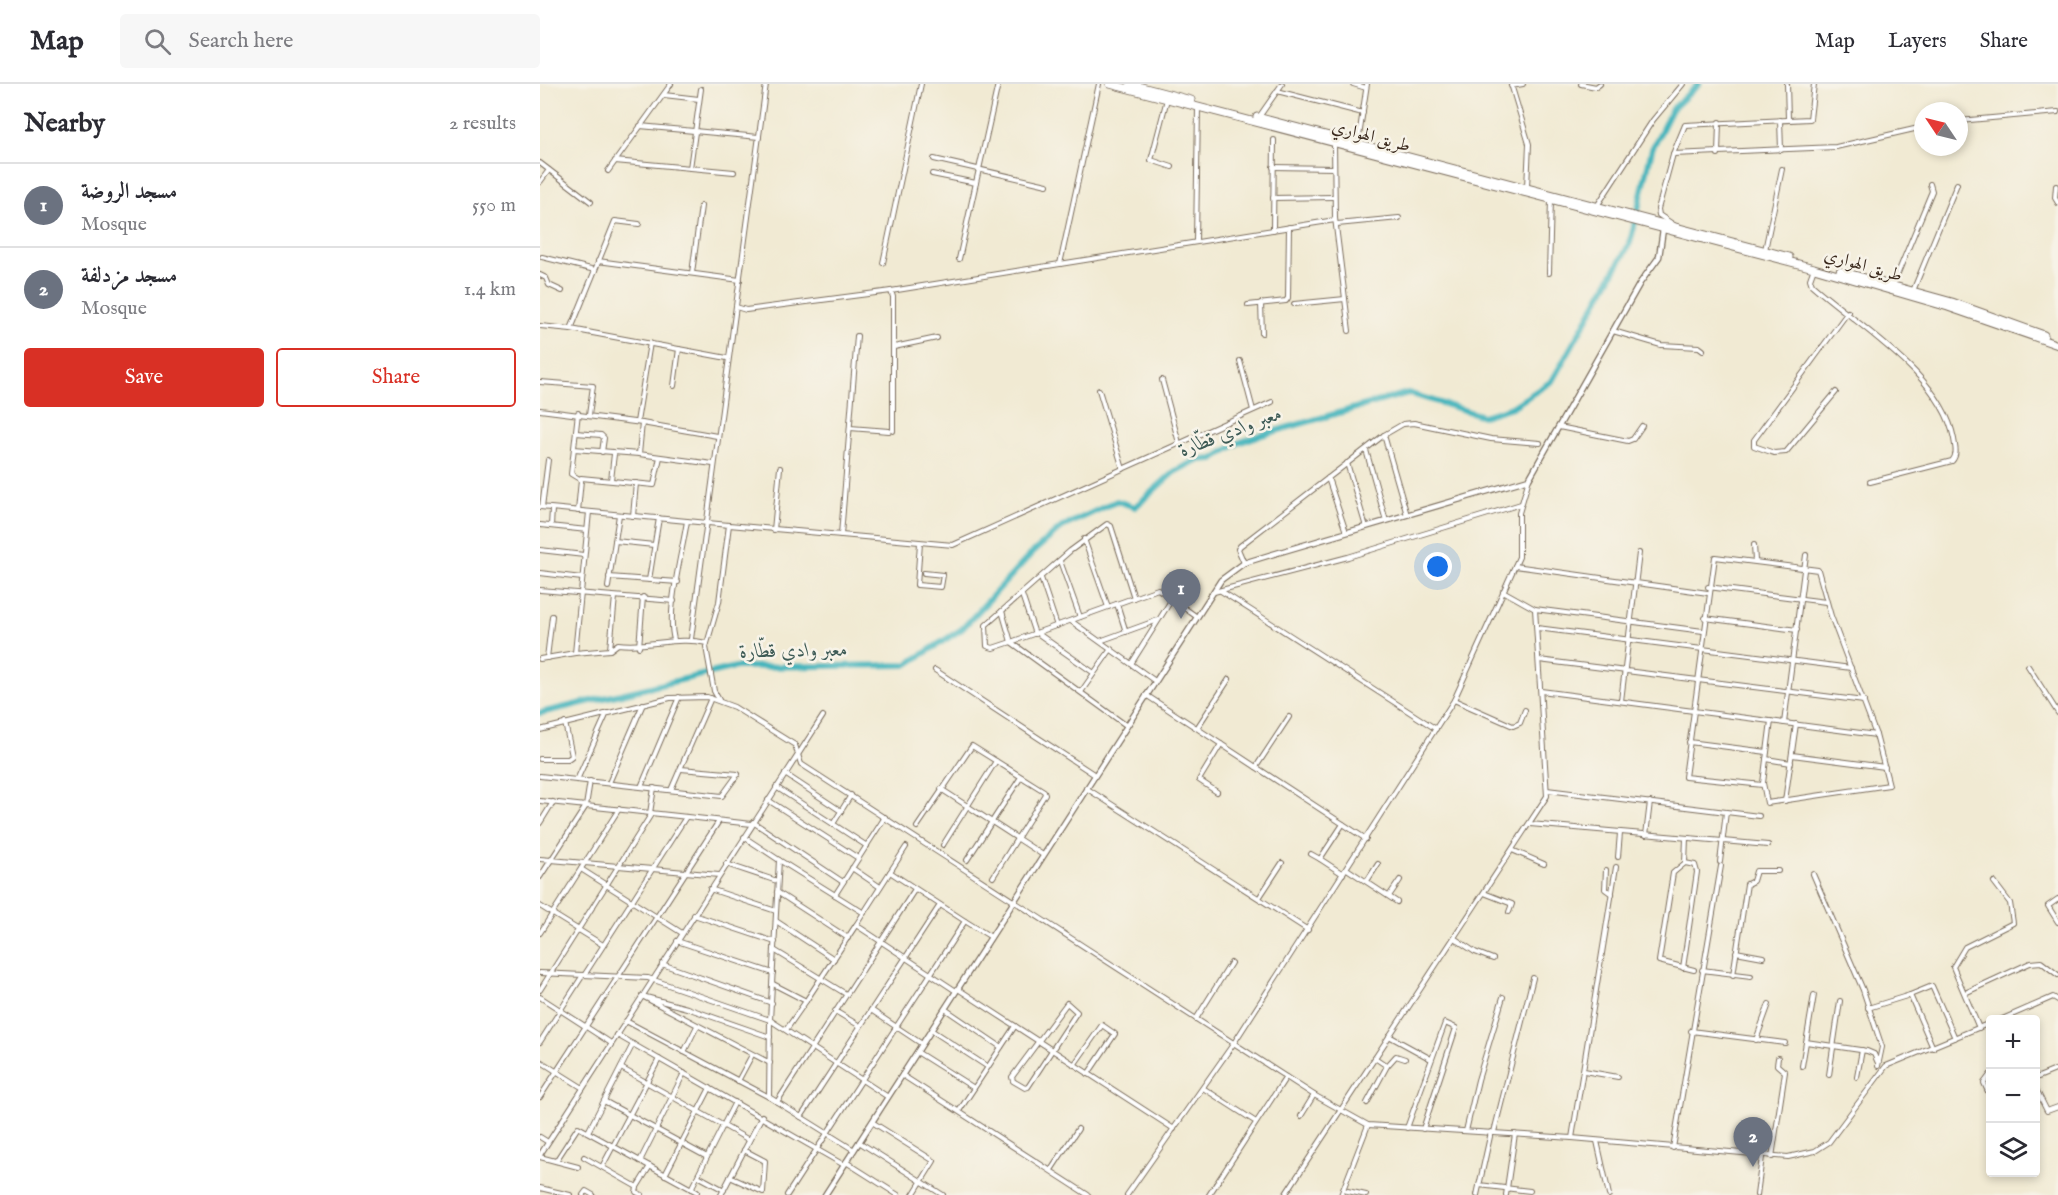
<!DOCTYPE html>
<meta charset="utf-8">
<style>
:root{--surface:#fff;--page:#f7f7f7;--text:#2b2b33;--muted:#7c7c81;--line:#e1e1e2;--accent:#d93025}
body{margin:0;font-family:"IM FELL English",Amiri,serif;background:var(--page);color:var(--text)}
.controls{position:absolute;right:18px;bottom:18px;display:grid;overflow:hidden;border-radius:6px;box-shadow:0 3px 9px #0003}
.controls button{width:54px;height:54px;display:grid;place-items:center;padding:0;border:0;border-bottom:2px solid var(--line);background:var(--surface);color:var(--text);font:30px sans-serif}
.compass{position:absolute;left:1374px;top:18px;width:54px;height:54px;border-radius:50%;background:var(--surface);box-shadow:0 3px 9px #0003;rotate:305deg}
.you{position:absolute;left:898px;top:483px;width:21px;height:21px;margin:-15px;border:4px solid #fff;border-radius:50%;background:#1a73e8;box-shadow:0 0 0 9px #1a73e833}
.badge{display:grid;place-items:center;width:39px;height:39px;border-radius:50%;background:var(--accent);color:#fff;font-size:20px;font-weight:700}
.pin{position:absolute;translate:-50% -50px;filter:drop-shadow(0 2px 3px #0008)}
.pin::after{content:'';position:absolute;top:32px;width:21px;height:18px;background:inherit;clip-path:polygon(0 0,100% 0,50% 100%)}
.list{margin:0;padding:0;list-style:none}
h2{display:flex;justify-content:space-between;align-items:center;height:78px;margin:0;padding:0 24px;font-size:26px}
h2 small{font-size:20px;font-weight:400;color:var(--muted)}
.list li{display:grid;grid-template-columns:39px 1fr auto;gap:18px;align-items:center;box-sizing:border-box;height:84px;padding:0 24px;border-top:2px solid var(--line)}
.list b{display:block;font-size:22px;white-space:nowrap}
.list p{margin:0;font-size:20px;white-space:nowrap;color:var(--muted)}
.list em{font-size:20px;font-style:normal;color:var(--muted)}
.actions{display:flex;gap:12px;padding:18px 24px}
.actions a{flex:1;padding:14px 0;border:2px solid var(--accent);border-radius:6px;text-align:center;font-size:21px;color:var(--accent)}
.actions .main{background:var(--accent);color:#fff}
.icon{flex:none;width:33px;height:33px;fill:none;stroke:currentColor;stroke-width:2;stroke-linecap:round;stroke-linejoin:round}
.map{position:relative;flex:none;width:1518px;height:1111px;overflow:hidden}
header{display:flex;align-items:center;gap:36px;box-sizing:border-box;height:84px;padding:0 30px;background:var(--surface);border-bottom:2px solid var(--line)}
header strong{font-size:28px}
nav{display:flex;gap:33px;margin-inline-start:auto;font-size:21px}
.search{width:420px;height:54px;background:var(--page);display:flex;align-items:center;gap:15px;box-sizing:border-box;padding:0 21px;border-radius:6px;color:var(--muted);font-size:22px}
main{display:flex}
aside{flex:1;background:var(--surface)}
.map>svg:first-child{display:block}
</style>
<header>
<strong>Map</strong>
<div class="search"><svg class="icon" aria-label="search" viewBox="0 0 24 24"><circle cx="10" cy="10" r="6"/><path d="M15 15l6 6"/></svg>Search here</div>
<nav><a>Map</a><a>Layers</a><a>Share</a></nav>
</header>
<main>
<aside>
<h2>Nearby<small>2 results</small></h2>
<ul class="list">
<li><span class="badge" style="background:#6b7280">1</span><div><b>مسجد الروضة</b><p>Mosque</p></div><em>550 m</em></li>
<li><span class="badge" style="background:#6b7280">2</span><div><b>مسجد مزدلفة</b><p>Mosque</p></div><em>1.4 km</em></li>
</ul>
<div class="actions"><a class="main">Save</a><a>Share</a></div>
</aside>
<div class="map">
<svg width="1518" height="1111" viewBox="0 0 1518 1111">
<rect width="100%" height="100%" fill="#f7f3e8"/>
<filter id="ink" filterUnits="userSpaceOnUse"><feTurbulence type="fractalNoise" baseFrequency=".0167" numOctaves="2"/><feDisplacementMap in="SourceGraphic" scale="12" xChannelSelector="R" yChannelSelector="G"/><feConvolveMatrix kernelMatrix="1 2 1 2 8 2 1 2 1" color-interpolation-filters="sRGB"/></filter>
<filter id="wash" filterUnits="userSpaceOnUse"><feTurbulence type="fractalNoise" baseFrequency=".008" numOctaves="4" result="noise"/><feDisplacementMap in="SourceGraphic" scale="24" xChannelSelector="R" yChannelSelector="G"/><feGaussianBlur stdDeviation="1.35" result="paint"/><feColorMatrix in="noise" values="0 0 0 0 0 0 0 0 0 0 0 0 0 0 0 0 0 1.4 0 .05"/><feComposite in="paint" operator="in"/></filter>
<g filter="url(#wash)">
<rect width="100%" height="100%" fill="#f1ead3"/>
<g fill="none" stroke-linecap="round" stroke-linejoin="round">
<path stroke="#45b5bd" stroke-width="6" d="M0 629 196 583 366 581 422 545 492 469 522 443 577 417 595 423 634 388 657 376 673 375 698 359 718 352 868 309 943 332 972 323 1012 297 1090 159 1112 65 1132 25 1159 0"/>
</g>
</g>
<g filter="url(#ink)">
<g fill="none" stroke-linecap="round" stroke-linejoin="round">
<defs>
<g id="minor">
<path d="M813 0 826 4"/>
<path d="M971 0 989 60 987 103"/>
<path d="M1041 0 1056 3 1060 0"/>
<path d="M1247 0 1248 35"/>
<path d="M971 2 983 0"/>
<path d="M737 7 823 29"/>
<path d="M124 11 159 15"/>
<path d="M627 15 611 76 632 83"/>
<path d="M719 33 742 0"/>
<path d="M1240 36 1241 66"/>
<path d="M1419 37 1518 28"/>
<path d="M100 42 219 53"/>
<path d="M794 59 795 134 809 247"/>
<path d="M818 59 827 0"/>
<path d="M1133 70 1296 63 1383 43"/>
<path d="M1178 70 1179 38"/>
<path d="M394 75 507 101"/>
<path d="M75 77 194 88"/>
<path d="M0 79 51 118"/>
<path d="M733 83 794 84"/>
<path d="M150 84 161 5"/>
<path d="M68 87 131 0"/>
<path d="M392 90 436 99"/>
<path d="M0 98 9 86"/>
<path d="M1516 102 1515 114 1518 119"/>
<path d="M733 114 794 113"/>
<path d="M1057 122 1113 36 1143 0"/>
<path d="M797 140 859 134"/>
<path d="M1134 141 1119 131 1118 125 1133 70 1145 41 1270 35 1274 0"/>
<path d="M733 146 734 56"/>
<path d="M656 157 658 23"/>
<path d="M1225 166 1242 85"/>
<path d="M2 173 55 186"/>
<path d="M419 175 458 0"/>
<path d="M58 177 200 196"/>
<path d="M343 179 381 0"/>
<path d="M520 180 559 0"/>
<path d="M1274 184 1270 195 1272 201C1318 242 1402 291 1414 355 1415 363 1418 370 1412 377L1330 398"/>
<path d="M152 189 161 122"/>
<path d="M1009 189 1011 115"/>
<path d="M0 191 6 194 9 201 22 207"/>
<path d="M1353 201 1392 107 1390 100"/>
<path d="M351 207 795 136"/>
<path d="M1373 207 1417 100"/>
<path d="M721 219 722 249"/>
<path d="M754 220 805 215"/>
<path d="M708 221 746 217 748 214 749 143"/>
<path d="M196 223 206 226 351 207 353 213V347"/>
<path d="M0 242 31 245 187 274"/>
<path d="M31 245 75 137 99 140"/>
<path d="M1073 247 1121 261 1159 263 1163 266"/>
<path d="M354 263 397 254"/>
<path d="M700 277 713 326"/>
<path d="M622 296 639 359"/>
<path d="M0 298 53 302 49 331"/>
<path d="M134 302 139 265"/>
<path d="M559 306 583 385"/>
<path d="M1296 308 1246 368 1234 369 1214 362V356L1308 228"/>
<path d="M0 326 102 339"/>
<path d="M97 338 110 259"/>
<path d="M1019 343 1088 357 1093 355 1102 342"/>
<path d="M310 344 349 347"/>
<path d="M36 349 61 351 64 354 62 368"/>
<path d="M844 351 867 431"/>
<path d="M34 365 99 370 173 380"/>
<path d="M826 366 846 437"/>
<path d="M99 370 102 339 177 352"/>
<path d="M807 379 826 443"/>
<path d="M41 394 114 401 120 373"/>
<path d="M788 394 806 448"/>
<path d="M71 396 74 370"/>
<path d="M0 423 189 441 179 518 166 563 174 607 179 616"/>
<path d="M2 423 8 376"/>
<path d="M38 427 41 396 31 390 38 329"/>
<path d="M93 432 96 399"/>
<path d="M0 441 47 446"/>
<path d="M189 441 413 461 732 318"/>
<path d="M11 442 12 425"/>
<path d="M234 446 240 384"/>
<path d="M301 451 317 252"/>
<path d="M544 455 568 523"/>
<path d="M75 457 114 461"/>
<path d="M380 459 377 501 401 503 403 491 384 489"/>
<path d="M1214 461 1215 477"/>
<path d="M0 466 44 471"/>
<path d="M520 477 540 533"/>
<path d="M704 479 698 465 700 462 844 351 863 340 874 339 951 355 1000 359"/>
<path d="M975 482 1168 509"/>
<path d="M0 489 42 494"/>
<path d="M69 493 138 498"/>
<path d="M501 494 517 542"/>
<path d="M109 496 119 434"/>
<path d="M68 503 79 431"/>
<path d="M1168 503 1286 518"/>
<path d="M0 506 134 517"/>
<path d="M681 507 896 645"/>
<path d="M674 508 808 473 981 420"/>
<path d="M482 511 495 550"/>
<path d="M594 514 571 442 567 440 530 467 446 541 447 562 453 564 471 558 618 505 657 533"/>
<path d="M577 520 586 548"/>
<path d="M995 525 1163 547"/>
<path d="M462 527 471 558 587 642"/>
<path d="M1165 534 1257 546"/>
<path d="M531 537 615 597"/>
<path d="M997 544 1311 584"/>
<path d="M497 549 554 589"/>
<path d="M151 555 226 0"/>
<path d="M134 556C126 526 142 470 147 437"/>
<path d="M560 557 618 536"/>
<path d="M99 563 103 513"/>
<path d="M70 565 75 513"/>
<path d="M35 569 70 566 78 560C108 564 136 552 167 559"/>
<path d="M7 574 12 532"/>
<path d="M0 575 35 569 49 428"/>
<path d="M999 576 1324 617"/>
<path d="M591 580 632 515"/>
<path d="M1488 582 1518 629"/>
<path d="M395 586 555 691"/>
<path d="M1001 607 1336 651"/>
<path d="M541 608 571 565"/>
<path d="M606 611 826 755"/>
<path d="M914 616 973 642 980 639 985 626"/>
<path d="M1081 617 1099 469"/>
<path d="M1244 639 1266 471"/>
<path d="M657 644 689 595"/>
<path d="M0 646 130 614 167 613 194 623 255 661 261 680 774 1011 828 1041 1032 1054 1248 1073 1275 1067 1289 1058 1346 982 1450 939"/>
<path d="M1149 658 1227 668"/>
<path d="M1252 671 1345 683"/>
<path d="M0 675H28L32 672 25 639"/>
<path d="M1226 675 1251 679"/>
<path d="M716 683 749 633"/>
<path d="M245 690 301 727"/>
<path d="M0 692 182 712 198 690 141 685"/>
<path d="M37 696 67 629"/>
<path d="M69 699 103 620"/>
<path d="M1223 701 1145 693 1175 473 1278 486 1291 532 1336 651 1349 701 1227 719 1223 699 1231 637"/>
<path d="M101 703 139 613"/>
<path d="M236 703 327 762"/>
<path d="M546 704 768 846"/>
<path d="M401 705 503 771"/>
<path d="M131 706 171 614"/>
<path d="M1007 706 1219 732"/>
<path d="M677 708 659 696 681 660"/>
<path d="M228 716 318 774"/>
<path d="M0 717 212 740"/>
<path d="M1245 717 1256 640"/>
<path d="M110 729 114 704"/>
<path d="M213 738 303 798"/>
<path d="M0 739 13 718"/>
<path d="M293 740 311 711"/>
<path d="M803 740 780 775 803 790"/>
<path d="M990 740 1228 761"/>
<path d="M377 743 432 662 504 707 505 710 453 793"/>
<path d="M1106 751 1110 718"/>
<path d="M204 753 239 776 230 936 229 1013"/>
<path d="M1146 754 1145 779 1133 789 1119 877 1154 886"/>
<path d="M403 761 456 677"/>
<path d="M972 766 1004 780"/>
<path d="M771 770 780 775"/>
<path d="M1078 773 1080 749"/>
<path d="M0 775 179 791"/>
<path d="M239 776 324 829"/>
<path d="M427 776 481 693"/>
<path d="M1180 778 1186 728"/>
<path d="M186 780 237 797"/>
<path d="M312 784 340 803"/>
<path d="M41 785 142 849"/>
<path d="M807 785 857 818"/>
<path d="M1066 786 1065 805 1072 810"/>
<path d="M1273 790 1323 906 1342 963 1338 982"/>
<path d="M0 793 46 722 50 697"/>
<path d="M827 797 838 780"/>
<path d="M170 805 236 827"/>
<path d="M237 808 308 854"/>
<path d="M944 809 972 820 969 828"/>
<path d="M295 811 345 733"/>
<path d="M849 812 860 796"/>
<path d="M719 814 742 779"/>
<path d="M1518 815 1508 822 1518 838"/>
<path d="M0 822 63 861"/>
<path d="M154 831 235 858"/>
<path d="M236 837 294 875"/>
<path d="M425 837 451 853"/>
<path d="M316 841 366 763"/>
<path d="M0 849 79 725"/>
<path d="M914 854 935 868 953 875"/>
<path d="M137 857 233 889"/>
<path d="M234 866 306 910"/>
<path d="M1196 868 1223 873"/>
<path d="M122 880 232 919"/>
<path d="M1143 884 1157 788 1155 781 1145 779"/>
<path d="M1162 886 1211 892"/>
<path d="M0 889 108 894 230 936 348 1013"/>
<path d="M45 890 146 733"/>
<path d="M1193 891 1207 800 1213 797 1216 787H1238"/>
<path d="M233 900 266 917 316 841 416 907"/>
<path d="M418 905 634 1045"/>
<path d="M0 906 112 729"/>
<path d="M1425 909 1490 879 1501 878 1518 891"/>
<path d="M1370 911 1392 902 1415 954"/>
<path d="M0 913 71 959"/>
<path d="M527 919 537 928 488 1003 485 1004 473 997 472 993Z"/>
<path d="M1328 924 1370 911 1393 964"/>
<path d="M405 925 461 963"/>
<path d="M331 926 382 960"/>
<path d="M295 927 320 942"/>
<path d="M656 935 691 879"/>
<path d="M1460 936 1513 913 1518 916"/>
<path d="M86 937 229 1013 314 1066"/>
<path d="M1439 944 1413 883 1425 863 1473 839 1470 819 1454 798"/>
<path d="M246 946 266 917"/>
<path d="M391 946 448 983"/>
<path d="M1151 947 1245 959"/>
<path d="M77 951 304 1081"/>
<path d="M849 952 891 975"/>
<path d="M1216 956 1229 920"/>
<path d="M0 958 43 891"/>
<path d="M1266 958 1327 967 1334 970 1338 979"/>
<path d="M144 968 157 942"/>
<path d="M377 968 434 1004"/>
<path d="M0 977 43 1004"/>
<path d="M230 979 102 912 147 924 230 953"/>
<path d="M534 981 562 941 575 950 548 990"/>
<path d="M847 982 856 972 865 975"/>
<path d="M1262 982 1274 911"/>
<path d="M81 984 209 1056"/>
<path d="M1044 987 1078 993"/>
<path d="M362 991 548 1111"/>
<path d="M1289 991 1300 917"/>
<path d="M1450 991 1444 999 1450 1012"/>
<path d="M1317 993 1322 966"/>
<path d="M1496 994 1518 985"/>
<path d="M198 997 212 971"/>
<path d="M663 1004 716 1038"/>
<path d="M1496 1005 1507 1027 1518 1023"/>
<path d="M0 1013 179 737"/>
<path d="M64 1017 167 1073"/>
<path d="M237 1018 375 805"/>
<path d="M827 1019 847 982 835 974"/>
<path d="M419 1027 475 942"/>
<path d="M761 1032 774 1011"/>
<path d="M261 1033 400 821"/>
<path d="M332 1038 394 1077 373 1111"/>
<path d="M867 1044 905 939 916 944 883 1045"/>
<path d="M926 1047 938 996 963 913"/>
<path d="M48 1048 93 960"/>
<path d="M954 1048 993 894"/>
<path d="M0 1053 8 1058"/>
<path d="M1032 1054 1076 783"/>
<path d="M1057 1057 1069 1111"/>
<path d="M319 1058 403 1111"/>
<path d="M1133 1064 1181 782"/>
<path d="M0 1071 283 632"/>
<path d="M0 1073 38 1083"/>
<path d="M44 1073 97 1103 110 1082"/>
<path d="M1232 1073 1245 988 1237 981 1238 974"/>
<path d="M16 1077 38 1043 157 1108"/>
<path d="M100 1077 144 989"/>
<path d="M306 1078 358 1111"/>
<path d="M62 1083 119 975"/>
<path d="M511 1086 538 1045"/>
<path d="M125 1091 170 1004"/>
<path d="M158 1092 184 1106"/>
<path d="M190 1093 223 1108 225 1077 204 1066"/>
<path d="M939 1101 990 1107"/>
<path d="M0 1104 30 1111"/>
<path d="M97 1104 96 1108 102 1111"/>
<path d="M151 1105 195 1018"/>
<path d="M803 1106 826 1111"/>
<path d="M43 1111 46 1107 53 1111"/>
<path d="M181 1111 222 1032"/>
<path d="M247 1111 425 837 350 788"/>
<path d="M587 1111 694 959 914 616 979 473V429L989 395"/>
<path d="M669 1111 746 993"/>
<path d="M745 1111 1007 712 995 525 963 507"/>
<path d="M801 1111 828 1041"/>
<path d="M937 1111 951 1048"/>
<path d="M966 1111 975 1050"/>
<path d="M1217 1111 1222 1073"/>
</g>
<path id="tertiary" d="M285 1111 681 496 704 479 730 471 989 395 1100 199 1119 173 1123 145"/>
<g id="trunk">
<path d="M570 0 1274 184 1408 223 1518 261"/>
<path d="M590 0 651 16"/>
<path d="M717 33 1249 173"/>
<path d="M1300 187 1412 218 1504 251"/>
</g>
</defs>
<use href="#minor" stroke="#7b6d5d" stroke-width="6"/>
<use href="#tertiary" stroke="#7b6d5d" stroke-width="7"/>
<use href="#trunk" stroke="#7b6d5d" stroke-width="9"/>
<use href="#minor" stroke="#fff" stroke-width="4"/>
<use href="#tertiary" stroke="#fff" stroke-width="4.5"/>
<use href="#trunk" stroke="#fff" stroke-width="7"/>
</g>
</g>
<g text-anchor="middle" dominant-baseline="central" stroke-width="5" stroke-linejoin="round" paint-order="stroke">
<g font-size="18" fill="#3b2a1e" stroke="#f7f3e8">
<text transform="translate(831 53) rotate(15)">طريق الهواري</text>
<text transform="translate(1323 182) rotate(16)">طريق الهواري</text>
</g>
<g font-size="20" font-style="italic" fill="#3e5b56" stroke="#f7f3e8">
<text transform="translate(691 348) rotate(-21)">معبر وادي قطّارة</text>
<text transform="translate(254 567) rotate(-1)">معبر وادي قطّارة</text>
</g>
</g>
</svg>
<div class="controls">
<button>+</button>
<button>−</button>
<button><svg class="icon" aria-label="layers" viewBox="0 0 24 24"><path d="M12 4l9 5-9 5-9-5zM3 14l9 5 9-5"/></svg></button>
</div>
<svg class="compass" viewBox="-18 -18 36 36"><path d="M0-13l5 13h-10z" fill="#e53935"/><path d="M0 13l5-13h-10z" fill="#7c7c81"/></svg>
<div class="you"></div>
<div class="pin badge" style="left:641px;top:535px;background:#6b7280">1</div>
<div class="pin badge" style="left:1213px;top:1083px;background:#6b7280">2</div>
</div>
</main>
